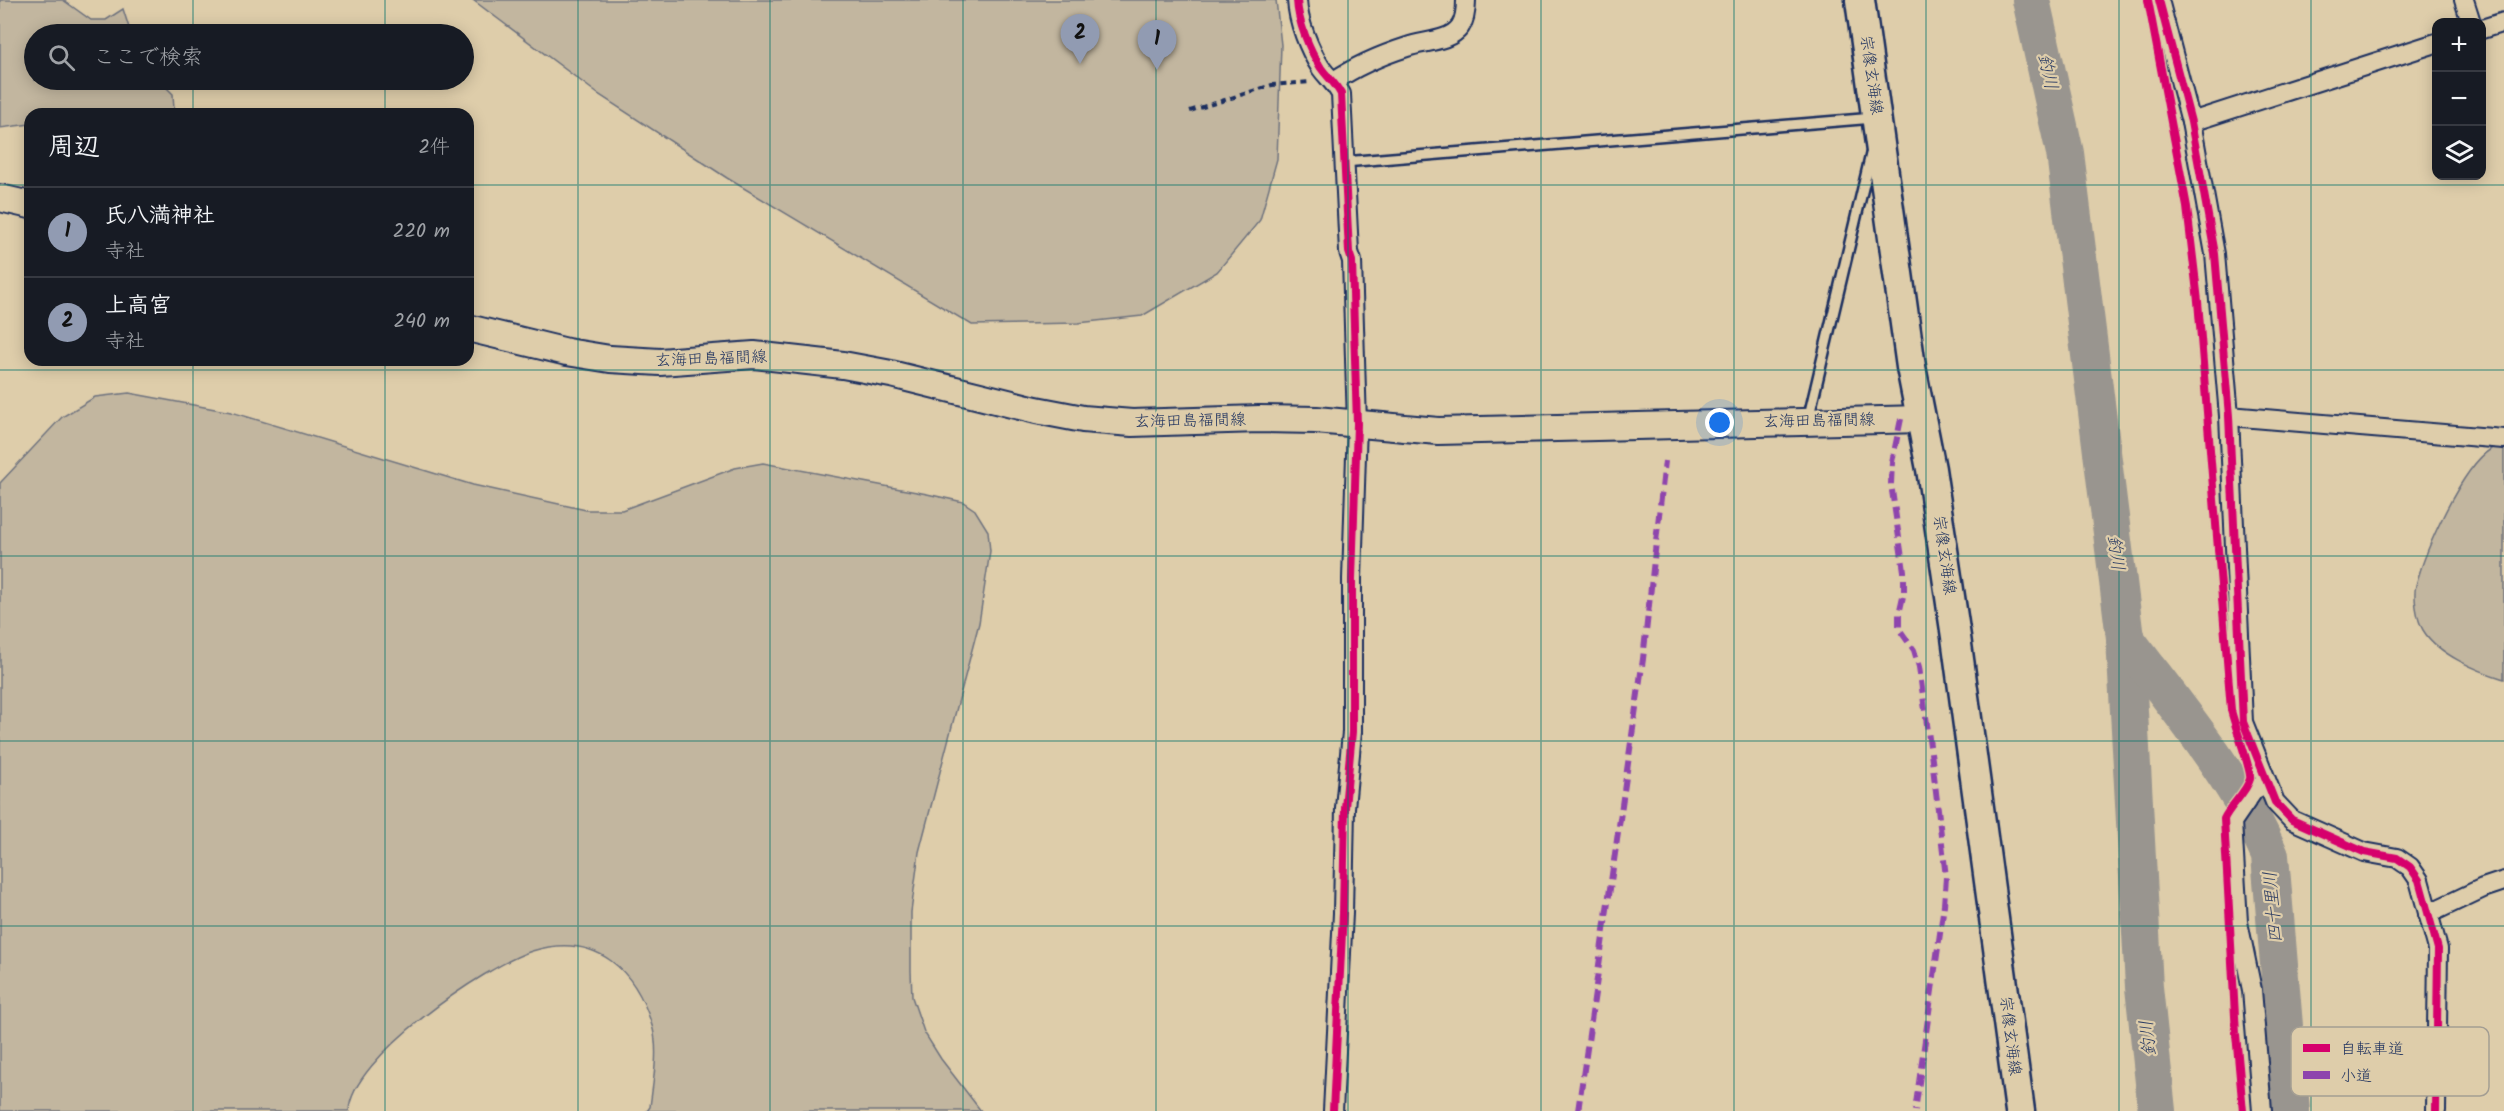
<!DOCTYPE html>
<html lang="ja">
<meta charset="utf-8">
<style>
:root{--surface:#171b24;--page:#20242c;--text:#f1f3f6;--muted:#9ea1a6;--line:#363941;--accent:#919bb2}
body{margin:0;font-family:Kalam,"Klee One",sans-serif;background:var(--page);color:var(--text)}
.controls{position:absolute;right:18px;top:18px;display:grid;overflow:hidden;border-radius:12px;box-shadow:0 3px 15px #0003}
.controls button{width:54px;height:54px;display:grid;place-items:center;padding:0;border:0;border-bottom:2px solid var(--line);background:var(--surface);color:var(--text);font:30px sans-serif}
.you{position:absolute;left:1720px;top:423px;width:21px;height:21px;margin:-15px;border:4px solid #fff;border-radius:50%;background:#1a73e8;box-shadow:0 0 0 9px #1a73e833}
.badge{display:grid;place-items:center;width:39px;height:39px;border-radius:50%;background:var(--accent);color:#111;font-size:20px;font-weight:700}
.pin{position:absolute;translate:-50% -50px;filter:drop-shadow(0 2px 3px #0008)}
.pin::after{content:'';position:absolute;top:32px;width:21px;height:18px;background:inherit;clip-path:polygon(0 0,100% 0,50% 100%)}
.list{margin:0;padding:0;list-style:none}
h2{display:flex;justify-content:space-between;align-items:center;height:78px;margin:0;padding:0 24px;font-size:26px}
h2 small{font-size:20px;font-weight:400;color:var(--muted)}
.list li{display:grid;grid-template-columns:39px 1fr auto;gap:18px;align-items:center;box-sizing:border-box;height:90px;padding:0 24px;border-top:2px solid var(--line)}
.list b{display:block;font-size:22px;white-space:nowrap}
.list p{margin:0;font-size:20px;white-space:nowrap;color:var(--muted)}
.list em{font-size:20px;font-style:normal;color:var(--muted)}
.icon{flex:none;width:33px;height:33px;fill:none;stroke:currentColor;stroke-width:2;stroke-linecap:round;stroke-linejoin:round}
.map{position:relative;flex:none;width:2504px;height:1111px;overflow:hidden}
.search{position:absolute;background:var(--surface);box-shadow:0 3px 15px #0003;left:24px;top:24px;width:450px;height:66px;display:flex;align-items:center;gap:15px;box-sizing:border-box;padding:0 21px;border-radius:33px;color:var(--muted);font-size:22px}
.panel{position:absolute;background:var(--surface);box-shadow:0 3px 15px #0003;left:24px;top:108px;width:450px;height:258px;border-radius:18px}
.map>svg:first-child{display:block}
</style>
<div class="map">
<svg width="2504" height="1111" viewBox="0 0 2504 1111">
<rect width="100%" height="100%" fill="#decdaa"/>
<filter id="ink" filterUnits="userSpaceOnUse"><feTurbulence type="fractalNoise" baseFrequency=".0167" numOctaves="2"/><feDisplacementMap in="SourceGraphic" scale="12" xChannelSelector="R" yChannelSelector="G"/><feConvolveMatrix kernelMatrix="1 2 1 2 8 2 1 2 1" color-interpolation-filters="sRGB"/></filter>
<g filter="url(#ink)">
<g fill="#c2b69f" stroke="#6e727e" stroke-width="1.5">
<path d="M0 0H63L91 20H106L123 9 131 34H34V80H159L173 94 174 110 171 114H30V124L0 128Z"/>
<path d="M473 0H1276L1281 45 1277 159 1260 220 1217 272 1142 316 1078 323 972 325 727 178 598 94Z"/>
<path d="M129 393 231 412 473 485 586 510H622L735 468 763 463 927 494 963 502 975 510 988 531 990 551 979 623 919 852 911 912V971L912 997 924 1032 941 1059 981 1111H647L650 1107C653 1082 659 1053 653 1029 637 971 597 931 532 951 485 966 350 1059 349 1111H0V483L62 417 95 397Z"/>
<path d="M2504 444V679C2478 671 2438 655 2423 630 2417 620 2413 596 2416 585 2425 551 2461 468 2491 449 2494 447 2500 446 2504 444Z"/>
</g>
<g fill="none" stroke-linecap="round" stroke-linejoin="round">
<g stroke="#99958f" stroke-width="38">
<path d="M2031 0 2065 153 2125 638 2144 987 2157 1111"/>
<path d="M2125 638C2175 705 2238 779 2270 856L2291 1111"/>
</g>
<defs>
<g id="service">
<path d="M1344 162 1874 118"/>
<path d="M1808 420 1871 154"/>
</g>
<g id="minor">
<path d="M1297 0C1298 22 1309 49 1321 68 1328 78 1334 81 1341 94L1349 252 1352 261 1357 424 1352 579V732L1345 808 1343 913 1333 1111"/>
<path d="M2159 0 2191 122 2215 254 2229 416 2243 722 2275 802 2292 820 2364 852 2397 858 2410 867 2419 880 2438 949 2436 1111"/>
<path d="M2464 0 2471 22"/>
<path d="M2482 29 2504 22"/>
<path d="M1334 81C1356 66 1382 55 1407 47 1423 41 1449 42 1460 27 1465 20 1466 9 1466 0"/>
<path d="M2191 122 2436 43"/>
<path d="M2229 416 2504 439"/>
<path d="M2428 914 2483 888 2504 881"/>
<path d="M2262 1111 2252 990 2238 922 2232 822 2254 790 2266 783"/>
</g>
<g id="secondary">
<path d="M0 198 30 205"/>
<path d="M468 328 567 352 610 359 660 362 754 355 843 365 891 374 1036 410 1083 419 1132 423 1259 419 1316 420 1438 431 1922 419"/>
</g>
<path id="primary" d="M1860 0 1911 367 1931 469 1956 637 2020 1111"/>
</defs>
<use href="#service" stroke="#1b2f5e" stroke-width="14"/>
<use href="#minor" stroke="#1b2f5e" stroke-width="22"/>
<use href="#secondary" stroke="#1b2f5e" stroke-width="30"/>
<use href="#primary" stroke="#1b2f5e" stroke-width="33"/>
<path stroke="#1b2f5e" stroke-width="4" stroke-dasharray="6 4.5" stroke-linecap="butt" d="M1190 111 1272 85 1310 82"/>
<use href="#service" stroke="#decdaa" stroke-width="9"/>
<use href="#minor" stroke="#decdaa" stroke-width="18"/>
<use href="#secondary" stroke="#decdaa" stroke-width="26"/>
<use href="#primary" stroke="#decdaa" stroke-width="28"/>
<g stroke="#8e44ad" stroke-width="6" stroke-dasharray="12 6" stroke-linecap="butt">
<path d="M1901 419 1892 462 1891 484 1904 571V592L1899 614V629L1914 650 1919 667 1933 767 1946 877 1944 905 1915 1111"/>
<path d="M1578 1111 1643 659 1665 461"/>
</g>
<defs>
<g id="cycleway">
<path d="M1297 0C1298 22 1309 49 1321 68 1328 78 1334 81 1341 94L1349 252 1352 261 1357 424 1352 579V732L1345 808 1343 913 1333 1111"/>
<path d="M2148 0 2187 207 2198 301 2231 710C2234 724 2252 771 2250 779 2247 791 2230 806 2224 819L2236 1034 2243 1111"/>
<path d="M2159 0 2191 122 2215 254 2229 416 2243 722 2275 802 2292 820 2364 852 2397 858 2410 867 2419 880 2438 949 2436 1111"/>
</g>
</defs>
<use href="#cycleway" stroke="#decdaa" stroke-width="11"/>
<use href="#cycleway" stroke="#d6006c" stroke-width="8"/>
</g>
</g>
<path fill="none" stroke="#0f766e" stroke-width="1.5" stroke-opacity="0.55" d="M193 0V34M385 0V34M578 0V1111M770 0V1111M963 0V1111M1156 0V1111M1348 0V1111M1541 0V1111M1734 0V1111M1926 0V1111M2119 0V1111M2311 0V1111M193 80V114M385 80V114M0 185H30M468 185H2504M193 360V1111M385 360V1111M0 370H2504M0 556H2504M0 741H2504M0 926H2504"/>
<g text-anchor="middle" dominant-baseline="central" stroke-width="4.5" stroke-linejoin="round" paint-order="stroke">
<g font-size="16" fill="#1b2f5e" stroke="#decdaa">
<text transform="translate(1871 75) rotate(82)">宗像玄海線</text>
<text transform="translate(711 359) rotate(-2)">玄海田島福間線</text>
<text transform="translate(1190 421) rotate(-1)">玄海田島福間線</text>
<text transform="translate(1819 421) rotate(-1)">玄海田島福間線</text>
<text transform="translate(1944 555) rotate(82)">宗像玄海線</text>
<text transform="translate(2010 1036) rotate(83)">宗像玄海線</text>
</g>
<g font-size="18" font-style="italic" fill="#2e3e65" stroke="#decdaa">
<text transform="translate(2047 72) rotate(78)">釣川</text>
<text transform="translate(2115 553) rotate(83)">釣川</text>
<text transform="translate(2274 907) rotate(-95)">四十里川</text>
<text transform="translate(2149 1038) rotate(-96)">釣川</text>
</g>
</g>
<rect x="2291" y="1027" width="198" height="69" rx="9" fill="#decdaa" stroke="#a49e93" stroke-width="1.5"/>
<rect x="2303" y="1044" width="27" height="8" fill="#d6006c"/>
<rect x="2303" y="1071" width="27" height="8" fill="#8e44ad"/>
<g font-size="16" fill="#1b2f5e">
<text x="2340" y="1054">自転車道</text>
<text x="2340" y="1081">小道</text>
</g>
</svg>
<div class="controls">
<button>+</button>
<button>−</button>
<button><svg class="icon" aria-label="layers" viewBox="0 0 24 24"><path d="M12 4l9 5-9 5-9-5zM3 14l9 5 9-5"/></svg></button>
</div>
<div class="you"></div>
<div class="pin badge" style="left:1157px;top:70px">1</div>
<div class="pin badge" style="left:1080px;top:64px">2</div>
<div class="search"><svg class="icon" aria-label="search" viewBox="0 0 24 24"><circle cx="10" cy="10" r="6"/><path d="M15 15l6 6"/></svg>ここで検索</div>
<section class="panel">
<h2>周辺<small>2件</small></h2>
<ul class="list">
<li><span class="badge">1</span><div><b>氏八満神社</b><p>寺社</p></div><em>220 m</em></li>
<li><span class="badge">2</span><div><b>上高宮</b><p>寺社</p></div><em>240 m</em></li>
</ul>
</section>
</div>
